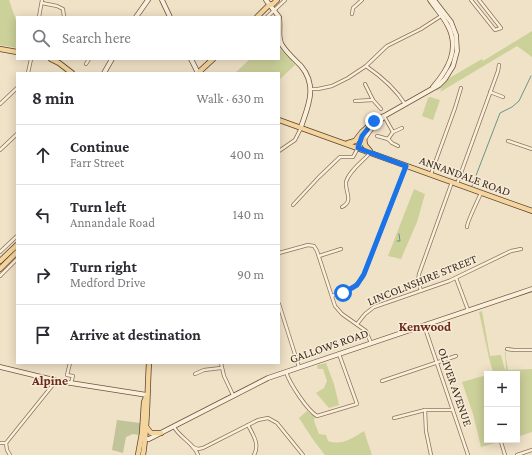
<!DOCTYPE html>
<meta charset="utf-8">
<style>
:root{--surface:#fff;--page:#f7f7f7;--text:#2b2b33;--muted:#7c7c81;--line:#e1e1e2}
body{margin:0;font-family:"Crimson Pro",serif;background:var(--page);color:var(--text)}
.controls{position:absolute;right:12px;bottom:12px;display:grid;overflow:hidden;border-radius:0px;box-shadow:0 2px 10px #0003}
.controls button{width:36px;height:36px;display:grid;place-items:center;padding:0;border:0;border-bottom:1px solid var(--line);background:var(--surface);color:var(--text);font:20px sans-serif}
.stop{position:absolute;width:12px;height:12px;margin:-9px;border:3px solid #1a73e8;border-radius:50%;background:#fff}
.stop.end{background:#1a73e8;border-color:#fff;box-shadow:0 1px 4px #0008}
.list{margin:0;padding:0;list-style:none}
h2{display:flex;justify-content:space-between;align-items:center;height:52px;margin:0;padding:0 16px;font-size:17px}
h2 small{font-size:13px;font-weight:400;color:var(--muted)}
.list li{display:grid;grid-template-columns:26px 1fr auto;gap:12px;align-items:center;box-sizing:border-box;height:60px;padding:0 16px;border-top:1px solid var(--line)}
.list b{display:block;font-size:15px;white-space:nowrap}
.list p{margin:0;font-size:13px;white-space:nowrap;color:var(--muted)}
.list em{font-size:13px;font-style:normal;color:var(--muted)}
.icon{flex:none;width:22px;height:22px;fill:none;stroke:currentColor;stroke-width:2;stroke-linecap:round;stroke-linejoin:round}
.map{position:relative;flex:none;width:532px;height:455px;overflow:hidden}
.search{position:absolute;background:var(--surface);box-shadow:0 2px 10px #0003;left:16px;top:16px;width:264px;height:44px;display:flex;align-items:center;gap:10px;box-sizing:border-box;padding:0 14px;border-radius:0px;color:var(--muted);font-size:15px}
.panel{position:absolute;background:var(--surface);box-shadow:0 2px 10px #0003;left:16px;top:72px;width:264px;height:292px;border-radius:0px}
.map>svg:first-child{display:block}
</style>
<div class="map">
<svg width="532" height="455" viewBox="0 0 532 455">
<rect width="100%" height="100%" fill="#f0e2c7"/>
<g fill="#ccd099">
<path d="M0 0H9L17 23V48L0 45Z"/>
<path d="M532 31V57L517 46 440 92 442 88 436 91 446 80 482 59 483 61Z"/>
<path d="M279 44 280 49 295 65 279 80V73H235L250 59H279Z"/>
<path d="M430 97 440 100 433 120 422 116 428 98Z"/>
<path d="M414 189 425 194 417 222 401 259 388 256Z"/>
<path d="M482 311 490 356 501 355 505 370 506 369 505 352H506V358L508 370 532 369V432L517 437V374H489L493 372 489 358 479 312Z"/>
<path d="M326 363 334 384 339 405 329 408 316 393 324 388 327 381 323 369H318L317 365Z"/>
<path d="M487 375V440H507L481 447 473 414 462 382Z"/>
<path d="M307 411 315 417 314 421 319 434 326 435 328 441C342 446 353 438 364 431L372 455H325L314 441 299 418Z"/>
</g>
<path fill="#c1c499" d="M117 420 140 423 139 435 133 434 126 437 123 453 112 450Z"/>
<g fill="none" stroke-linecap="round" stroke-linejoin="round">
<g stroke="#6e9388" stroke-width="1">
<path d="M472 186 500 113 512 107 519 101 531 76"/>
<path d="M397 241H400L399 234"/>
</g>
<defs>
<g id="street">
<path d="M471 0 495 30 501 28 479 0"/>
<path d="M42 3 57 6 63 9 64 17"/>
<path d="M352 14 353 8 362 0"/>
<path d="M39 17 42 0"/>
<path d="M267 17 285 0"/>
<path d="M86 64 89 59"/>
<path d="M366 66C382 77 395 88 405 104"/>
<path d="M28 73 31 59"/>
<path d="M365 84 373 100 381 109"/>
<path d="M312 89H318L332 86 348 78 366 66 387 46 421 29 441 16"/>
<path d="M490 92 503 97"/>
<path d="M355 101 373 100"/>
<path d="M0 104 17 88"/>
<path d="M384 116 393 132"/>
<path d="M377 136 388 139 393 132 402 128"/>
<path d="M388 139 392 143 398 146"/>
<path d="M508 141 532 149"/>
<path d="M0 150 17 134"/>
<path d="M279 151 295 140 301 128"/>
<path d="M431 174 455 108 461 88"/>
<path d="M457 184 498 71 499 65"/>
<path d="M293 205 319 177 340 157H353L358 148"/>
<path d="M342 207C354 201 345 192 346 182 349 171 363 161 370 153"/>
<path d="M467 227C467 222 478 200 481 193"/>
<path d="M0 252 17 236"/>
<path d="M279 253 308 245 314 246 317 251 335 306 342 314 366 331 371 343"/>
<path d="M319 256 341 249"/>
<path d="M0 276 17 259"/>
<path d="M456 278 468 310"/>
<path d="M421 291 418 280 419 274 452 182"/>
<path d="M332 296 353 288 363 277 406 166"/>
<path d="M279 304 299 367"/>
<path d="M357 324 365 314 374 307 449 281 511 251 521 249"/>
<path d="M424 325 468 455"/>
<path d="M507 349 514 350H532"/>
<path d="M70 363 67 375 73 376 71 383"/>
<path d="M221 363 224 376 233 395"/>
<path d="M286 372C290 384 307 410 317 416L357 404 339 354"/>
<path d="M195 374 204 370 221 368"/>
<path d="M382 381 456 356"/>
<path d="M425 410 426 431 431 455"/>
<path d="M394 418 425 410H453"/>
<path d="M248 425C253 435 260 444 254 455"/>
<path d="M174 427C180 438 194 443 198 455"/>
<path d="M501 442 505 455"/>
<path d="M0 443H6L56 381"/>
<path d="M6 443 7 450 10 455"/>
<path d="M193 447 198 449 203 448 258 420 268 418 277 423 303 455"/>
<path d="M517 455 532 450"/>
</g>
<g id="secondary">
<path d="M162 0 170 17"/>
<path d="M266 0 279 17"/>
<path d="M430 0C436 9 443 16 448 26 460 49 448 70 433 87"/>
<path d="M136 17 148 0"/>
<path d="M279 18C281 27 277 37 282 45 287 53 295 60 301 66 318 86 308 106 301 127"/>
<path d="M191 59 198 73"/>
<path d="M104 73 112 59"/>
<path d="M369 126 377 119 386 115 439 85 445 79 453 66 457 51 456 35 451 22 434 0"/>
<path d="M358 148 365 132"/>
<path d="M358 148 371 129 383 118"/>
<path d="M0 367 58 381 147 395"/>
<path d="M142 439H149L268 378 532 289"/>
</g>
<g id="primary">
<path d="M257 17 269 5 273 4 277 0"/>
<path d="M0 49 17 52"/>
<path d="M51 59 59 63 72 73"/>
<path d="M198 73 213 59"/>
<path d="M279 120 532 211"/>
<path d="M364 138 365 145 370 151"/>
<path d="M348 143 355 141 362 132 370 125"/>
<path d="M0 261 17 245"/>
<path d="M0 269 17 252"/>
<path d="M147 428 151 433H161"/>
<path d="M138 455 142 433 144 402 146 397"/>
<path d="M143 455C148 424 147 394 149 363"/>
</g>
</defs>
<use href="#street" stroke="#8d735b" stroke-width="4"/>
<use href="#secondary" stroke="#6f543e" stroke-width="5.5"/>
<use href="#primary" stroke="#5b412f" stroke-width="6"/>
<use href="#street" stroke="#faefdb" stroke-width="2.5"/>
<use href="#secondary" stroke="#faefdb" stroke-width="4"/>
<use href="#primary" stroke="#f4d59e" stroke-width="4.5"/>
</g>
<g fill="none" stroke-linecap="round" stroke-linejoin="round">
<path stroke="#1a73e8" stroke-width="5" d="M343 293 357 285 364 274 406 166 358 148 362 136 374 121"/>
</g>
<g text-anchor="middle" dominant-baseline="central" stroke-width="3" stroke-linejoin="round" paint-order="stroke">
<g font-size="12" fill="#3d2c1f" stroke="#f7ecd7">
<text transform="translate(465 176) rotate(20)">ANNANDALE ROAD</text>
<text transform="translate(422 280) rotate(-22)">LINCOLNSHIRE STREET</text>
<text transform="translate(329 346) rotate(-19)">GALLOWS ROAD</text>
<text transform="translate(455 387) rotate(71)">OLIVER AVENUE</text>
</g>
<g font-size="13" font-weight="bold" fill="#6b291d" stroke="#f7ecd7">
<text x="425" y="326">Kenwood</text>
<text x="50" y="380">Alpine</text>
</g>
</g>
</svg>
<div class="controls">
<button>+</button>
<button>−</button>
</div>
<div class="stop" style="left:343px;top:293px"></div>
<div class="stop end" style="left:374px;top:121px"></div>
<div class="search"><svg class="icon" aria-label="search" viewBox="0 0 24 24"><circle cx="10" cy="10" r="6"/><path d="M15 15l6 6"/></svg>Search here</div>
<section class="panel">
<h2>8 min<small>Walk · 630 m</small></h2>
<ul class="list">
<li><svg class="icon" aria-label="ahead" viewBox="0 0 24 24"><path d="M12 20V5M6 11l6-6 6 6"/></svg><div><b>Continue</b><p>Farr Street</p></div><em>400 m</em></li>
<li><svg class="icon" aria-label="left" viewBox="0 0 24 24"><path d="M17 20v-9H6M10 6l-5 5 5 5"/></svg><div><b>Turn left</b><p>Annandale Road</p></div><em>140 m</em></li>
<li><svg class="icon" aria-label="right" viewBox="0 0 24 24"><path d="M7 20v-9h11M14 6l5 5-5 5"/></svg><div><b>Turn right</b><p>Medford Drive</p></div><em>90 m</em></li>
<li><svg class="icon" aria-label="arrive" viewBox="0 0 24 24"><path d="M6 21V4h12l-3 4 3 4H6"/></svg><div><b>Arrive at destination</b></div></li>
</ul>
</section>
</div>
